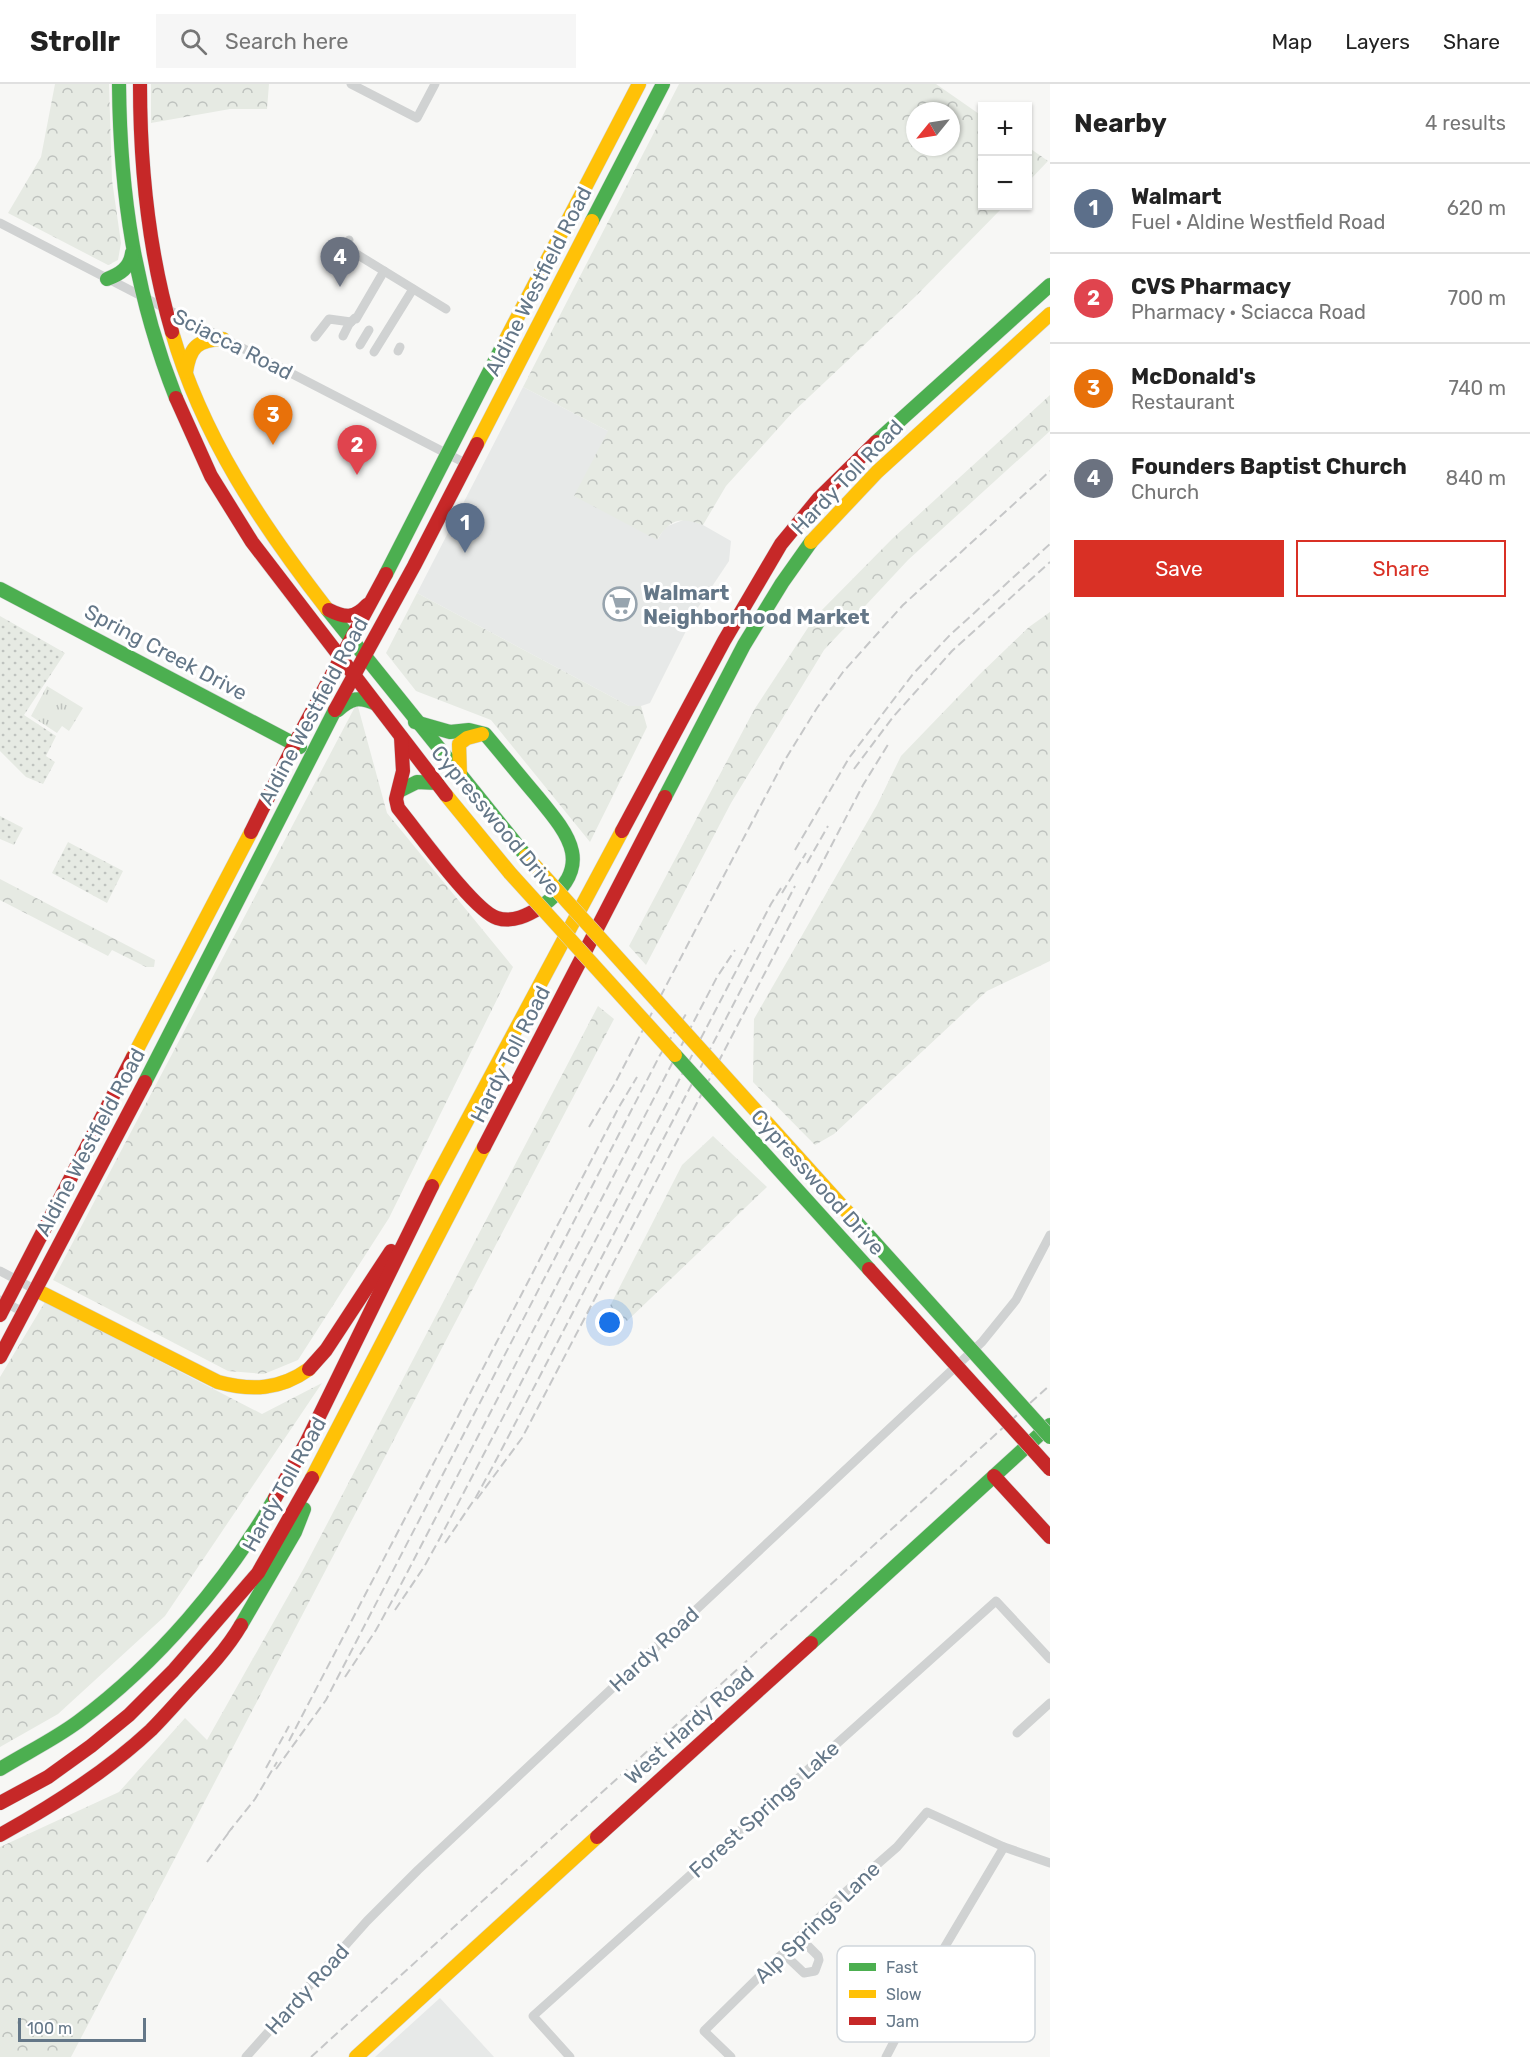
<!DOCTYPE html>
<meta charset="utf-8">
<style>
:root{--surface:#fff;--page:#f6f6f6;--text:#222;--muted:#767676;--line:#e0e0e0;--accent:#d93025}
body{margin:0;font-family:Rubik,sans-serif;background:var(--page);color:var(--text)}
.controls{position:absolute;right:18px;top:18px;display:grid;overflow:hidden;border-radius:0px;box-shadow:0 2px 4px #0004}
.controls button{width:54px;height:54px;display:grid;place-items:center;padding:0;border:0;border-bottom:2px solid var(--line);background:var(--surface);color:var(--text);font:30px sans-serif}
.compass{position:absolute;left:906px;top:18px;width:54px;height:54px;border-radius:50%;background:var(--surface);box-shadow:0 2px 4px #0004;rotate:240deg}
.scale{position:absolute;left:18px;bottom:15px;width:128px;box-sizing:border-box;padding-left:6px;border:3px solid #647788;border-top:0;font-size:16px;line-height:21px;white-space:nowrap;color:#647788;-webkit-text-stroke:4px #fff;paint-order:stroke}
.you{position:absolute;left:610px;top:1239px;width:21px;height:21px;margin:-15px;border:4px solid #fff;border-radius:50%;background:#1a73e8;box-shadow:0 0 0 9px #1a73e833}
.badge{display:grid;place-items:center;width:39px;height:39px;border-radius:50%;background:var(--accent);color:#fff;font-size:20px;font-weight:700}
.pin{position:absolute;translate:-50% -50px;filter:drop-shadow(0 2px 3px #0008)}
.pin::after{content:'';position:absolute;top:32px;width:21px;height:18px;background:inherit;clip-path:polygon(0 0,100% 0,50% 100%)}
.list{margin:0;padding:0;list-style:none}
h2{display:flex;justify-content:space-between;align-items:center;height:78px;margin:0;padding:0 24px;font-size:26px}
h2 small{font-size:20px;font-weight:400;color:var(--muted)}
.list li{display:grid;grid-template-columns:39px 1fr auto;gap:18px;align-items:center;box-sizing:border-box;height:90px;padding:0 24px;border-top:2px solid var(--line)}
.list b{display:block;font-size:22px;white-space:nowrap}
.list p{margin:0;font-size:20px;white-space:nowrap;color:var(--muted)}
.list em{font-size:20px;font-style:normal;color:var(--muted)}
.actions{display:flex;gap:12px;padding:18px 24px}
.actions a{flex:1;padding:14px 0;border:2px solid var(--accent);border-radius:0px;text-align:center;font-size:21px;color:var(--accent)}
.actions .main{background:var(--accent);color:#fff}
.icon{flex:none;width:33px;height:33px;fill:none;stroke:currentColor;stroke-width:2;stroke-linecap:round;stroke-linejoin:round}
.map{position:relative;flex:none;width:1050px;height:1973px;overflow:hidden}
header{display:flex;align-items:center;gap:36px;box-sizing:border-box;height:84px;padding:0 30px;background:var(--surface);border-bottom:2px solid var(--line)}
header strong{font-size:28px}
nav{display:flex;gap:33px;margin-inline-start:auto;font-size:21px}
.search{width:420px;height:54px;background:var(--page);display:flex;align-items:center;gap:15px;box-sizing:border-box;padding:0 21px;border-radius:0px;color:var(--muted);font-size:22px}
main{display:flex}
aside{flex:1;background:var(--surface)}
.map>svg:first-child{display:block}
</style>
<header>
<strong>Strollr</strong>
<div class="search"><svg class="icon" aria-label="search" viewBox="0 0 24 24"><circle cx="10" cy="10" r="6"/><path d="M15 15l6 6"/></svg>Search here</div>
<nav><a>Map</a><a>Layers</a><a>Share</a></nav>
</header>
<main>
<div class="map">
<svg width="1050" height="1973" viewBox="0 0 1050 1973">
<defs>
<pattern id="grass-dots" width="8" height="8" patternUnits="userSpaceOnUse" patternTransform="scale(1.5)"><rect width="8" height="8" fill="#e6eae3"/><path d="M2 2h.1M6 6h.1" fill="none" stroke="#bec2be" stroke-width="1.8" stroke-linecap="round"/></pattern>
<pattern id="forest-crowns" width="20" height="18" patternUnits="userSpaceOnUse" patternTransform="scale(1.5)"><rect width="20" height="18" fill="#e6eae3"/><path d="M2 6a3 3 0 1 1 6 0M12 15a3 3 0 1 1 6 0" fill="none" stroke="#bec2be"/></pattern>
<pattern id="park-tufts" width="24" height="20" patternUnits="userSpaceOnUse" patternTransform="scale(1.5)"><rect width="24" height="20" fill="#e6eae3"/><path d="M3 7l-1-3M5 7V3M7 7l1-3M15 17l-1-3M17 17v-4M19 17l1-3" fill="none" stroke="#bec2be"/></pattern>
</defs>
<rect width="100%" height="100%" fill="#f7f7f5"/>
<g fill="#e7e9e8">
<path d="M523 303 608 347 658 455 665 443 686 435 703 441 731 457 729 477 697 525 650 619 641 622H629L417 509Z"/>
<path d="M440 1914 494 1973H375Z"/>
</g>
<g fill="url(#grass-dots)">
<path d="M0 532 65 569 24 631 56 652 46 672 55 678 43 700 26 693 0 667Z"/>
<path d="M0 732 23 744 14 761 0 755Z"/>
<path d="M68 758 123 787 107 819 52 789Z"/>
</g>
<g fill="url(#forest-crowns)" fill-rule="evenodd">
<path d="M55 0H109L112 96 121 159 118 176 108 181 8 129 41 73Z"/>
<path d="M151 0H269L267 25H230L151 39Z"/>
<path d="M679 0H936L982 32V122H1004L916 212 792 329 726 402 703 441C681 433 670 434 657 456L574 412 608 347 523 303ZM915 27H951V63H915Z"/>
<path d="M1028 63 1048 77 1028 98Z"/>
<path d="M1050 311V347L908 476 824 566 731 719 646 881 629 862 754 626 815 533 892 455Z"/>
<path d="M417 509 629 622H641L647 643 590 758 491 636 416 607 386 569Z"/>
<path d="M1050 528V877L987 907 834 1050 815 1061 753 998 754 935 877 721 901 672 980 590 1029 543Z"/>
<path d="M357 619 387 729 513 883 389 1134 298 1276 264 1290 228 1287 53 1196Z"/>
<path d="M0 795 155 876 154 883H146L112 866 108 872 0 816Z"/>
<path d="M598 922 614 935 71 1973H0V1763L119 1708 185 1634 207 1656 304 1484Z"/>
<path d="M713 1052 767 1103 627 1237 610 1222 682 1081Z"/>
<path d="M45 1218 262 1330 322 1299 165 1532 58 1630 0 1663V1293Z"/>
</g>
<path fill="url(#park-tufts)" d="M47 602 83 624 69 647 62 642 57 649 31 632Z"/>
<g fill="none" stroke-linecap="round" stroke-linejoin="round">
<defs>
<g id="fast">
<path d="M119 0C120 111 135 210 176 314"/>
<path d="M592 137 663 0"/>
<path d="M107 195C120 190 130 184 132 169"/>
<path d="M876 358 1050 201"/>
<path d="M386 490 504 259"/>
<path d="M0 505 300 663"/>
<path d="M327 525 526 772"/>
<path d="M338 626C351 614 359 612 376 620"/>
<path d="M415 638 450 648 469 646 485 650C502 670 519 691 536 711 570 752 596 782 541 823"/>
<path d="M399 707 417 698 437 699"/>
<path d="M665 713 744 561 782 499 811 458"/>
<path d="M145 998 335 626"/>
<path d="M241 1541 295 1448 304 1425"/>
<path d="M811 1559 1050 1341"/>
<path d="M0 1685C26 1669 55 1655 79 1637 158 1578 225 1499 275 1414"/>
</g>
<g id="slow">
<path d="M172 248C202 352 261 440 327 525"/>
<path d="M504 259 639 0"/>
<path d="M186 288C190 263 197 256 223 255"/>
<path d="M477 360 592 137"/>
<path d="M811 458 877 388 1050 230"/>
<path d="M460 692 459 660 467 654 482 650"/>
<path d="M446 711 510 789"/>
<path d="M133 973 251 748"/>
<path d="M432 1102 622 747"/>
<path d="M36 1206 218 1298C251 1307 280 1306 309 1285"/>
<path d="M312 1394 484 1063"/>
<path d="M356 1973 597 1753"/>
</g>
<g id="jam">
<path d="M140 0C140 85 148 166 172 248"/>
<path d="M176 314 211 392 252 458 446 711"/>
<path d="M329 526C345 534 354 535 367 521"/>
<path d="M335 626 414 482 477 360"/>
<path d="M401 653 403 687 396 715 398 724C417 747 474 827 497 834 513 839 528 831 541 823"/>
<path d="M622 747 724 557 781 460 819 414 876 358"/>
<path d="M251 748 295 659 386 490"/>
<path d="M484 1063 665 713"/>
<path d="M0 1231 133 973"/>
<path d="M0 1273 145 998"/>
<path d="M309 1285 326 1266 391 1167"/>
<path d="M994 1392 1050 1453"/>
<path d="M275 1414 306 1359 432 1102"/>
<path d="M0 1719 48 1693 91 1662 129 1631 173 1587 258 1489 312 1394"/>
<path d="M0 1751C54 1721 106 1688 151 1646 164 1633 176 1619 189 1605 208 1585 227 1565 241 1541"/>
<path d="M597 1753 811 1559"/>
</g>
</defs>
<use href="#fast" stroke="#d2d4d5" stroke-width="15"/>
<use href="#slow" stroke="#d2d4d5" stroke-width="15"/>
<use href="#jam" stroke="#d2d4d5" stroke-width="15"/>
<g stroke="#d0d2d2" stroke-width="9">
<path d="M351 0 417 34 435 0"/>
<path d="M0 139 467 380"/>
<path d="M349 156 345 163 446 225"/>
<path d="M343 252 349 240 355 234 356 235 384 187"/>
<path d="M315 253 329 235 351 238"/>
<path d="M360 261 369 246"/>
<path d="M398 267 400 263"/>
<path d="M374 268 413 205"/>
<path d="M0 1187 36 1206"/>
<path d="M0 1216 25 1229"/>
<path d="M1017 1649 1050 1619"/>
<path d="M784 1870 804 1889 815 1887 819 1876 818 1872 800 1854"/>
<path d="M246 1973 367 1837 418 1786 982 1258 1016 1216 1050 1151"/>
<path d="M570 1973 533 1932 996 1517 1050 1575"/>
<path d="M731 1973 704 1947 841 1812 897 1763 927 1728 1004 1763 1050 1779"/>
<path d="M886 1973 934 1881 1004 1763"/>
</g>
<use href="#fast" stroke="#4caf50" stroke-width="14"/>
<use href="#slow" stroke="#ffc107" stroke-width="14"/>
<use href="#jam" stroke="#c62828" stroke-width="14"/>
<g stroke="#c6c7c8" stroke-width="2" stroke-dasharray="9 4.5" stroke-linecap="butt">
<path d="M854 685 893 633 952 567 1050 478"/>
<path d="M795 766 849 674 913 590 950 551 1050 460"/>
<path d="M807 779 828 742"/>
<path d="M782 809 806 769"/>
<path d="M589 1043 614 1001 783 679 817 624 843 588 903 521 1050 387"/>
<path d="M477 1415 522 1354 863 701 889 659"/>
<path d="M445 1459 476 1413 493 1382 795 802"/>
<path d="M395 1526 424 1483 440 1454 771 820 783 801"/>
<path d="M345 1593 376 1546 397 1508 717 893 735 866"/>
<path d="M289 1657 619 1023 637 993"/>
<path d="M266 1684 289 1642"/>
<path d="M276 1685 326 1616 660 971 688 927"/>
<path d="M228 1749 255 1715 277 1678"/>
<path d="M207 1778 232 1744"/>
<path d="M311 1973 1050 1301"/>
</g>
<defs>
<g id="fast-bridge">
<path d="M675 971 869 1185"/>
<path d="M850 1131 1050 1353"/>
</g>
<g id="slow-bridge">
<path d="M526 772 850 1131"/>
<path d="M510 789 675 971"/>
</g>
<path id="jam-bridge" d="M869 1185 1050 1385"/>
</defs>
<use href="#fast-bridge" stroke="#d2d4d5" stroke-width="15" stroke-linecap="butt"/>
<use href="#slow-bridge" stroke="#d2d4d5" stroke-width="15" stroke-linecap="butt"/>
<use href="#jam-bridge" stroke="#d2d4d5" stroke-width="15" stroke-linecap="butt"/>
<use href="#fast-bridge" stroke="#4caf50" stroke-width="14"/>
<use href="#slow-bridge" stroke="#ffc107" stroke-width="14"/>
<use href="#jam-bridge" stroke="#c62828" stroke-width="14"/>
</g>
<defs>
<symbol id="supermarket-ring" viewBox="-11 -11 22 22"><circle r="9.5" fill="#fff" stroke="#97a4ae" stroke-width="1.5"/><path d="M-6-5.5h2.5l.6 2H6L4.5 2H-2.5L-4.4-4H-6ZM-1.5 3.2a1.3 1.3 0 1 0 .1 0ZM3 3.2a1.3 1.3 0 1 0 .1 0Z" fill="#97a4ae"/></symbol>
</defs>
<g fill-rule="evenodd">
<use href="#supermarket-ring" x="601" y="501" width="38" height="38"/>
</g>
<g text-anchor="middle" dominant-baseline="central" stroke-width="6" stroke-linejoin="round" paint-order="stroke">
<g font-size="21" fill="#647788" stroke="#fff">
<text transform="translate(538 197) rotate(-63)">Aldine Westfield Road</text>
<text transform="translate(233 260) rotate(27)">Sciacca Road</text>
<text transform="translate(847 393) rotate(-46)">Hardy Toll Road</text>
<text transform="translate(166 568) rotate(28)">Spring Creek Drive</text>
<text transform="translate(313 627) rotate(-62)">Aldine Westfield Road</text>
<text transform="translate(496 736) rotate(50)">Cypresswood Drive</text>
<text transform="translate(510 970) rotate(-63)">Hardy Toll Road</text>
<text transform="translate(90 1058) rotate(-62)">Aldine Westfield Road</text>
<text transform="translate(818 1098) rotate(48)">Cypresswood Drive</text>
<text transform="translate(284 1400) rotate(-61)">Hardy Toll Road</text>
<text transform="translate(654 1565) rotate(-43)">Hardy Road</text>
<text transform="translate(689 1641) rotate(-42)">West Hardy Road</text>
<text transform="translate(764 1725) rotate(-42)">Forest Springs Lake</text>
<text transform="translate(817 1838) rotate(-44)">Alp Springs Lane</text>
<text transform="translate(307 1905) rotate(-48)">Hardy Road</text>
</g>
<g font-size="21" font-weight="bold" fill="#647788" stroke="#fff" text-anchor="start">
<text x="643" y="508">Walmart<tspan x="643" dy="24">Neighborhood Market</tspan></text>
</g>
</g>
<rect x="837" y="1862" width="198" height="96" rx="9" fill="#fff" stroke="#d0d6db" stroke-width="1.5"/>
<rect x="849" y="1879" width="27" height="8" fill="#4caf50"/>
<rect x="849" y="1906" width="27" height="8" fill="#ffc107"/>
<rect x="849" y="1933" width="27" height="8" fill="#c62828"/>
<g font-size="16" fill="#647788">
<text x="886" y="1889">Fast</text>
<text x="886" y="1916">Slow</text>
<text x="886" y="1943">Jam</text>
</g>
</svg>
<div class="controls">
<button>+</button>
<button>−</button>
</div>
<svg class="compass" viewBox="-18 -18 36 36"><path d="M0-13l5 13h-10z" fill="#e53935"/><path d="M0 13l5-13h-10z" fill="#767676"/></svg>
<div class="scale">100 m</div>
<div class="you"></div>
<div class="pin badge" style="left:465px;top:469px;background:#5c6f8a">1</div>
<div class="pin badge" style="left:357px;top:391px;background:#e0444e">2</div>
<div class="pin badge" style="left:273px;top:361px;background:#e8710a">3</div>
<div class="pin badge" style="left:340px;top:203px;background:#6b7280">4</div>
</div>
<aside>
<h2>Nearby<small>4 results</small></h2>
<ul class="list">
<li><span class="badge" style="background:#5c6f8a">1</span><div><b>Walmart</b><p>Fuel · Aldine Westfield Road</p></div><em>620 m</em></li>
<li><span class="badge" style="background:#e0444e">2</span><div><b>CVS Pharmacy</b><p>Pharmacy · Sciacca Road</p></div><em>700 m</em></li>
<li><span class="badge" style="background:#e8710a">3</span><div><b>McDonald's</b><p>Restaurant</p></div><em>740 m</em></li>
<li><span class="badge" style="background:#6b7280">4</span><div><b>Founders Baptist Church</b><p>Church</p></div><em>840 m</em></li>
</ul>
<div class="actions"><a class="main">Save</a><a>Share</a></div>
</aside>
</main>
